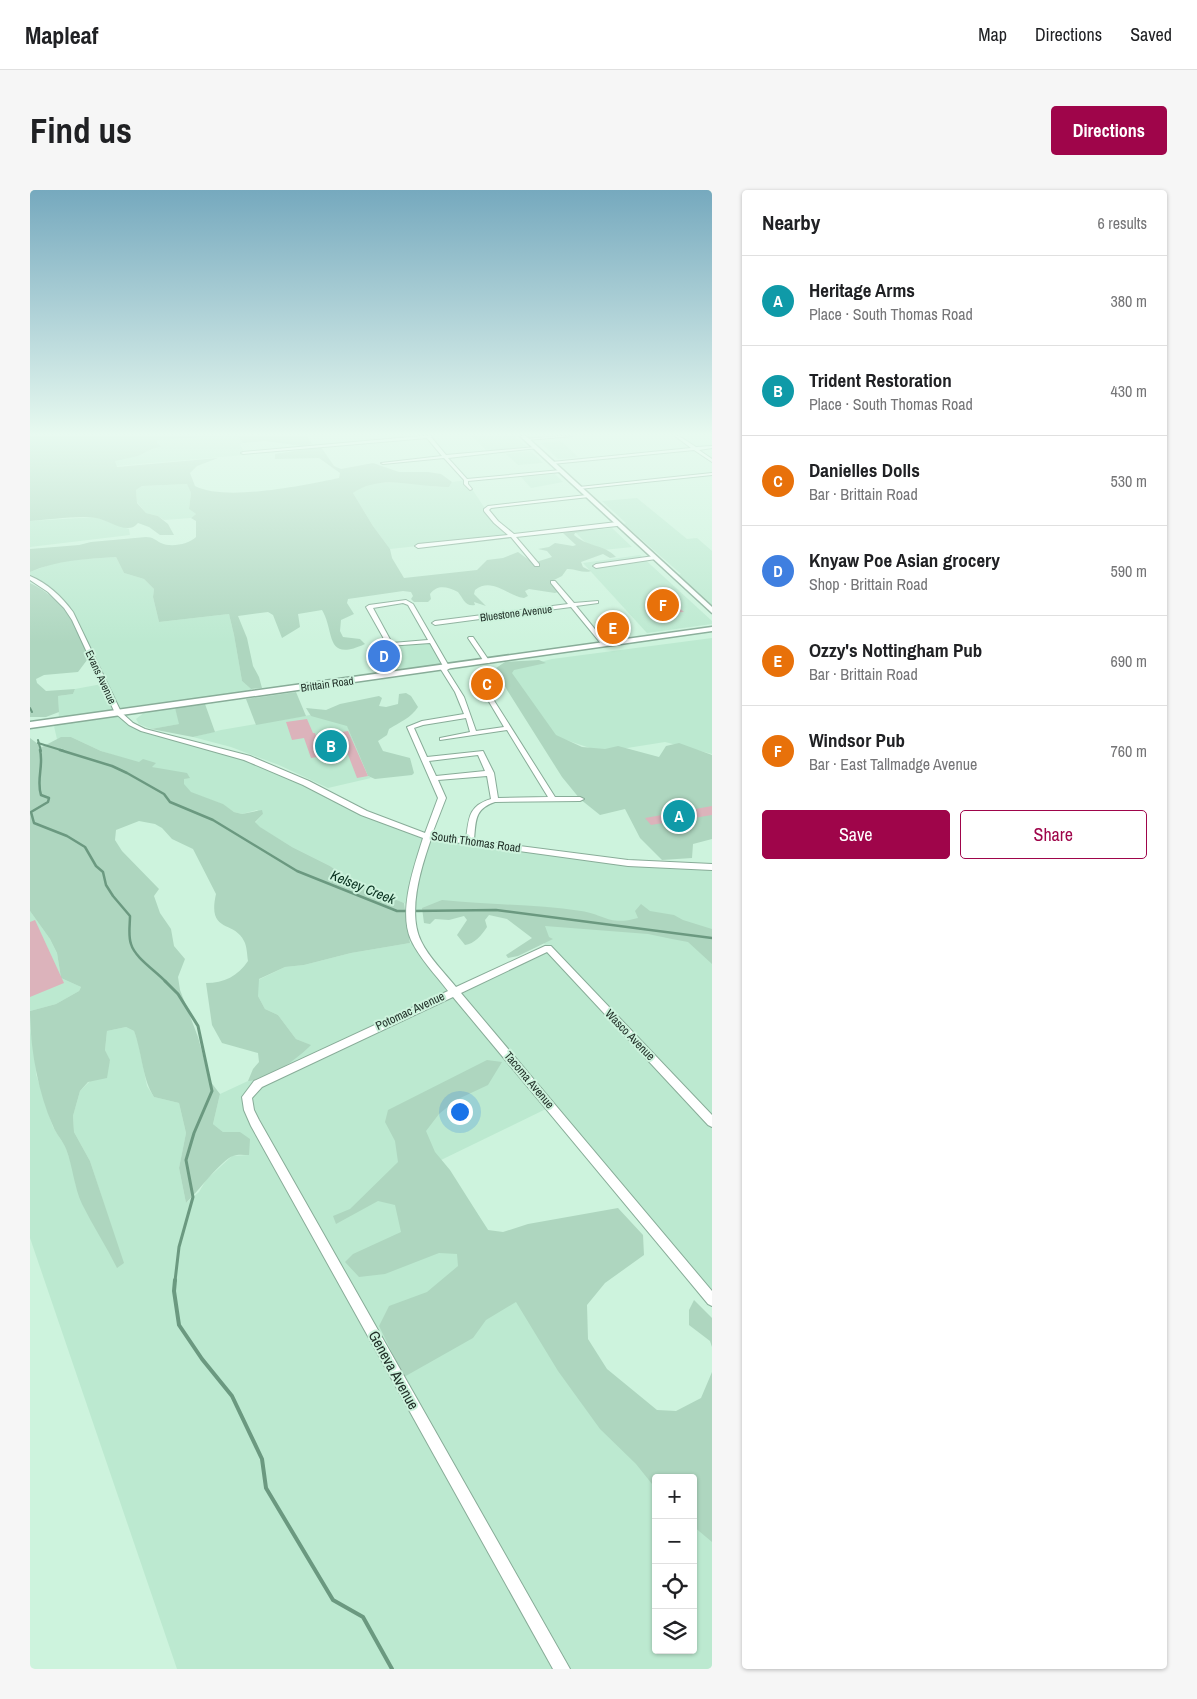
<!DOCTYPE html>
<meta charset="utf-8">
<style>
:root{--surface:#fff;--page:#f6f6f6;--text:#202124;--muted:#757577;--line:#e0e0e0;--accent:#9f054a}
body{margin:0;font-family:"Archivo Narrow",sans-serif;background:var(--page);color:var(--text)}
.controls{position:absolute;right:15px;bottom:15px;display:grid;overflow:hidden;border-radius:5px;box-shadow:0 1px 4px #0004}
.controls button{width:45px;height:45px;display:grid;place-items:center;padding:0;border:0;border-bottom:1px solid var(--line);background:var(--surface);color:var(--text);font:25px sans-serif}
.you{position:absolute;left:429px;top:921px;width:18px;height:18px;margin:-12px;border:4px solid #fff;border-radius:50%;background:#1a73e8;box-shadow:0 0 0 8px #1a73e833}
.badge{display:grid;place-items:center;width:32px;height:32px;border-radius:50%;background:var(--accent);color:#fff;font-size:16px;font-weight:700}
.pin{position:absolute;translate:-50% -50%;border:2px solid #fff;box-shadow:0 1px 5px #0006}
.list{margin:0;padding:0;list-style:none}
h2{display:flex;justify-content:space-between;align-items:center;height:65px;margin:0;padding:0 20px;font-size:21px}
h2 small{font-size:16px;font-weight:400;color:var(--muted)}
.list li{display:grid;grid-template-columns:32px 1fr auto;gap:15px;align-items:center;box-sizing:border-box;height:90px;padding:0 20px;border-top:1px solid var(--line)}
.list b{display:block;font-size:19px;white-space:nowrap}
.list p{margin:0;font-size:16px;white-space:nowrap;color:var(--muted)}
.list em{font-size:16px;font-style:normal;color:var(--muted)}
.actions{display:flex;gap:10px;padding:15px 20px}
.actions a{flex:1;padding:11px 0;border:1px solid var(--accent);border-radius:5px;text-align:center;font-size:18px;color:var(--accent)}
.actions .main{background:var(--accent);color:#fff}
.icon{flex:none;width:28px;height:28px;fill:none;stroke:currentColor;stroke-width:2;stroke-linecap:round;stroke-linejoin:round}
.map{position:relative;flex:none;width:682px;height:1479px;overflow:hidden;border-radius:5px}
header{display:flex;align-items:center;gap:30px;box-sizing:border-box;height:70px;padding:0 25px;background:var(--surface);border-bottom:1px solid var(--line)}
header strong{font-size:24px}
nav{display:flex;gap:28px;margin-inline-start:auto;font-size:18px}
.intro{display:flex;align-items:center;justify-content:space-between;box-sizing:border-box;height:120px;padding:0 30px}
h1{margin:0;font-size:35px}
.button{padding:12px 22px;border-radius:5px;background:var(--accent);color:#fff;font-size:18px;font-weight:700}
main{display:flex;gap:30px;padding:0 30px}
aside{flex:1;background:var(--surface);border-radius:5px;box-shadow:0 1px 4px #0004}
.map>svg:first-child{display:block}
</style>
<header>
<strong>Mapleaf</strong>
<nav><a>Map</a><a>Directions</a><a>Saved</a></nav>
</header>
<div class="intro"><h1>Find us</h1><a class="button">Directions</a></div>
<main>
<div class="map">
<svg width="682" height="1479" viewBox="0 0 682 1479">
<rect width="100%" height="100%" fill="#cdf3dd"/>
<g fill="#bce9d0">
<path d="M192 246H208L213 253 210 254 215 265 86 276 85 271 89 268 100 267 130 257 127 253 128 250Z"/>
<path d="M442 246H485L497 257 457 261Z"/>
<path d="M531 251 548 267 528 269 511 253Z"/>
<path d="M501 261 513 273 488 275 476 264Z"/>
<path d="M525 284 533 292 501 298 491 287Z"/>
<path d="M436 290 456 320 481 346 360 359 343 336 323 303 333 296 345 293H385L406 297H419L422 292Z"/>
<path d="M157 294 161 303 159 319 166 324 161 328 134 330 128 326 116 323 107 312 106 300 112 296Z"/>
<path d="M607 308 657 349 667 348 682 361V421L643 386 651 384 594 334 596 333 572 311Z"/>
<path d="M65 327 99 339 100 345 0 357V331Z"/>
<path d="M582 338 602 357 564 361 545 342Z"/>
<path d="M610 365 682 431V434L617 443 553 373Z"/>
<path d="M86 367 94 383 114 389 124 399 123 407 129 432 199 424 204 445 212 491 221 499 222 504 148 515 136 512 105 516 88 523 103 538 205 563 334 623 396 646 565 669 682 677V1110L520 917 411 970 626 1288V1460H663V1326L682 1350V1479H147L0 1048V840L5 862 6 884 19 925 23 937 35 956 44 982 46 996 87 1077 93 1073 60 971 44 942 43 926 50 901 80 871 75 860 77 841 96 837 104 841 108 852 117 896 124 907 149 913 156 943 149 978 156 1013 169 1002 176 990 202 966 219 965 210 942H193L183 934 190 904 218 891H225L280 855 266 849 248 825 235 819 228 806V790L255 777 274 775 321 763 380 753 388 754 424 800 518 758 486 723 383 721 382 716 320 693 300 676 262 657 229 637 225 633 233 624 227 620 212 624 204 622 192 614 151 599 152 584 121 577 71 561 41 547 27 549 23 532 87 523 45 430 30 410 0 388V382L22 374 41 370Z"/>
<path d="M682 448V564L635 552 572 562 524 546 478 480 522 469Z"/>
<path d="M402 452 417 478 354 486 342 460Z"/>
<path d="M72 494 85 522 29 530 28 506 43 504 45 499Z"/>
<path d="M145 518 150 534 121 539 109 534 106 529 115 522Z"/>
<path d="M280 525 317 535 338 586 341 588 298 598 249 575 201 557 163 547 191 540Z"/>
<path d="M0 721 20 749 27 763 31 788 51 797 49 801 26 814 0 821Z"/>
</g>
<g fill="#aed6bf">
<path d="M0 246H192L128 250 127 253 131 257 122 259 108 266 85 271 87 277 188 268 167 276 160 283 165 296C196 312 275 295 309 288L310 283 289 268 245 269V264L291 257 304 276 311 279 343 273 369 282H398L411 284 422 292 419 297C388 298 351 283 323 303L343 336 360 359 362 368 374 388 447 380 457 370 473 368 488 362 503 373 522 367 517 361 508 359 519 357 525 353 543 356 546 355 533 343 571 336 580 337 545 343 544 345C557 357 574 354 586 367L580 368 573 364 551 372 553 377 561 381C553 384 545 378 537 379L532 386 520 392 528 402 525 403 499 399 495 401 498 406 494 408C476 405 462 387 445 400L444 404 456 416 444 412 445 415C435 417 433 408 428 402 417 397 408 394 400 404L401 409 398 412H384L381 409 383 406 381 402 373 401 318 409 317 413 324 424 311 430 310 441 313 447 330 449 335 454C294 473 305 441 292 420L268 424 270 437 252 448 243 425 238 422 208 426 217 448 223 476 229 487 232 498 221 499 212 491 204 445 199 424 129 432 123 407 124 399 114 389 94 383 86 367C56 369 27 370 0 382V359L49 355 61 352 116 347C123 347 125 350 131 353 141 358 159 354 166 347V331L161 328 166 324 159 319 161 303 157 294 112 296 106 300 107 313 116 323 128 326 138 334 144 345H130L119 337 108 333C98 346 79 330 66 328 51 325 17 330 0 331Z"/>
<path d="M201 246H277L282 254 273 256 235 251 213 253 208 246Z"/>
<path d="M0 393C30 407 53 436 57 470L48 482 14 485 6 489 7 493 16 501 45 499 43 504 28 506 29 522 16 527H0Z"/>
<path d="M509 470 516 473 484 480 482 483 526 545 552 557 575 559 588 556 629 567 636 556 649 553 682 565V649L663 654 662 668 632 670 610 648 595 619 570 625 550 609 532 587 477 500 466 478 475 472Z"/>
<path d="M266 502 276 526 226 535 216 509Z"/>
<path d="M376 503 381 506 388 517C381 528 370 532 359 539L357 545 348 551 353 561 380 568 384 583 382 585 345 589 338 586 317 536 281 526 276 518 296 520 310 514 349 506 352 508 349 516 356 517 368 514 369 504Z"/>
<path d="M175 514 185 542 163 547 121 539 149 534 145 518Z"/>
<path d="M31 547H41L71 561 109 572 113 569 126 573 122 577 157 583 160 588 154 589V594L161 602 193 614 204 622 212 624 232 620 233 624 225 632 230 637 262 657 300 676 322 692 374 713 380 753 321 763 274 775 255 777 229 789 228 806 235 819 248 825 266 849 281 855C267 869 238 891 218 891L223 879 229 872 228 863 192 853 182 835 176 793C194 793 208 786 218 771 217 765 217 756 214 751 204 730 177 744 186 704L163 659 142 649 132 638 125 634 109 631 86 640 85 650 92 661 129 699 124 706 130 723 141 739 144 756 155 769 148 787 150 800 168 847 180 891 190 904 183 934 193 942H210L220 949 219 965C214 965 208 964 203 966 191 970 167 1003 156 1013L149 978 156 943 149 913 124 907C112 888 112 862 104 841L96 837 77 841 75 860 80 870 77 888 58 892 50 901 43 926 44 942 60 971 94 1073 87 1078C76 1056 63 1036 52 1014 44 997 43 977 36 959 33 951 26 944 23 936 8 902 0 858 0 821L26 814 49 801 51 797 31 788 27 763 20 749 0 721V548L12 557Z"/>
<path d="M412 710C458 715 505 714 551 721 576 725 579 736 608 728L605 721 611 714 620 721 644 725 653 730 682 739V774L658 752 642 749 618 744 515 736 519 747 523 749 488 766 478 768 476 765 502 748 477 729 459 725 455 730 457 737C452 745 444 754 435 755L427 745 437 730 434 726 419 730 405 729 400 734 394 733 392 718Z"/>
<path d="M457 870 472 872 458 895 426 910 409 924 396 941 405 962 420 980 458 1040 473 1042 498 1034 588 1018 613 1045 614 1065 575 1093 557 1115 558 1149 577 1179 627 1220 646 1221 671 1208 682 1182V1352L663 1336V1288H626V1299L606 1274 570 1239 528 1181 486 1112 456 1130 443 1148 374 1187 349 1136 359 1116 397 1102 428 1076 427 1064 409 1063 355 1084 329 1087 315 1072 323 1064 371 1042 365 1015 348 1011 306 1034 303 1026 320 1019 368 972 365 951 355 932 358 920Z"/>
<path d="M664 1110 682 1128V1157L680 1151 659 1135V1120Z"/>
</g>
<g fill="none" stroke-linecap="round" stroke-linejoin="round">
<g stroke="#6b9980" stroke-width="2">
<path d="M0 518 2 522"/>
<path d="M8 550 11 561"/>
<path d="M8 553 34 561"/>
</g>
<g stroke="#6b9980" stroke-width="2.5">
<path d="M10 560C14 575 6 590 11 605L19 608 18 612 1 622 4 633 37 646 55 657 66 676 73 682 76 695 83 706 100 726C100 735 98 746 101 754 105 768 126 781 136 792"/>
<path d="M30 560 82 576 97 583 134 604 140 612 183 630 267 681 367 721H377"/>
<path d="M383 721 466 720 682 748"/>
</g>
<path stroke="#6b9980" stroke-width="3" d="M135 791 148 804 168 836 182 901 164 943 156 970 163 1007 149 1057 145 1091"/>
<path stroke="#6b9980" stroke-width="4" d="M145 1090 144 1101 149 1135 172 1169 202 1206 232 1269 236 1298 303 1410 333 1427 362 1479"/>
</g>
<g fill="#dcb3bb">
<path d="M637 407 654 422 638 423 624 409Z"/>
<path d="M277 529 283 543H285L286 546 318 541 338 586 327 588 317 562 281 568 274 548 262 550 256 532Z"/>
<path d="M682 616V625L621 635 615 628Z"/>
<path d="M5 730 34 793 0 807V732Z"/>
</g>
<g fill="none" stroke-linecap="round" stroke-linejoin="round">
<defs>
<g id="minor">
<path d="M391 246H402L401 247 416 265 506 257 508 258 418 268 437 289 531 280 533 281 531 282 438 291V294L442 299 440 300 434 294V290L414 268 353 274 351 273 412 266 397 248 213 264 211 263 213 262Z"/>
<path d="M529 246H542L497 250 495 249Z"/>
<path d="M645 246H649L666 257 682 256V258L669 260 682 269V272L664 260 522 274 520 273 522 272 661 258Z"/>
<path d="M682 283V285L549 299 547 298 549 297Z"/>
<path d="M557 305H559V307L461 318 459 320 468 331 484 344 587 332 590 334 587 336 486 347 509 374V376H505L481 347 388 358 385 356 388 354 478 345 464 333 454 321V319L458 316Z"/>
<path d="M624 366 627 368 626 369 566 378 563 376 566 374Z"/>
<path d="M0 386C17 393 32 407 43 422L91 522 103 533 115 539 220 566 279 591 337 621 395 643 408 608 377 537 392 531 434 524 425 502 410 478 413 476 400 453 358 456 336 417 339 415 376 410 383 414 420 478 417 480 434 507 446 541 474 537 458 510 459 509H463L525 607H550L554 609 550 611 465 612C444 619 446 631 444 650L598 670 682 674V680L598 676 401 649C391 678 377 722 391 751 399 768 414 782 426 797L515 756H521L682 925V937L678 935 517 762 431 803 682 1101V1116L678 1114 423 807 232 897 222 908 224 920 229 930 540 1479H523L221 936 214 920 212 907 224 891 418 801C405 784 390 769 381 750 368 721 384 677 393 648L331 625 273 595 214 570 111 541 99 535 85 523 42 430 34 418 18 402 0 390ZM373 413 378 415 398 450 362 453 343 418ZM436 528 440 542 410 548V550L477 540 518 607 468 608 464 583 453 561 397 567 384 538 393 535ZM448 565 455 581 406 586 399 571ZM457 586 461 609C438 616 439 628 436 649L402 644 416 608 408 590Z"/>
<path d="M521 391H525L544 413 568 411V413L546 416 577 454V456H573L541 417 405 435 402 433 405 431 538 414 521 393Z"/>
<path d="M439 447H443L460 472 459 473H455L438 448Z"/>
</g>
<g id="major">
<path d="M490 246H496L682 417V423Z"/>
<path d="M682 437V441L0 538V532Z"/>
</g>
</defs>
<use href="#minor" stroke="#88ac98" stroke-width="2"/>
<use href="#major" stroke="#88ac98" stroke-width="3"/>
<use href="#minor" fill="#fff" fill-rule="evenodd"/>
<use href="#major" fill="#fff" fill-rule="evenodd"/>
</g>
<linearGradient id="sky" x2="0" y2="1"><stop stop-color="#76a9be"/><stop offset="0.54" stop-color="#e8faf0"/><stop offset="1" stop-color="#e8faf0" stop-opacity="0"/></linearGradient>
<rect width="682" height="453" fill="url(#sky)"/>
<g text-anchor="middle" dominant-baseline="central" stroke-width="4" stroke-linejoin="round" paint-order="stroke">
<g font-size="11" fill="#223129" stroke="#cdf3dd">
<text transform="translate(486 423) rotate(-7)">Bluestone Avenue</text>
<text transform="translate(71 487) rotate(65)">Evans Avenue</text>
<text transform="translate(297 494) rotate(-8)">Brittain Road</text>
</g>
<g font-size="12" fill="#223129" stroke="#cdf3dd">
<text transform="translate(446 652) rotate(8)">South Thomas Road</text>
<text transform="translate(380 821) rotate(-25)">Potomac Avenue</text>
<text transform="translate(600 845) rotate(46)">Wasco Avenue</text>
<text transform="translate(499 890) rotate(50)">Tacoma Avenue</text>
</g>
<g font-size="14" font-style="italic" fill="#08311f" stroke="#cdf3dd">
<text transform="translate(333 697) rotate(22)">Kelsey Creek</text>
</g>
<g font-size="15" fill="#223129" stroke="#cdf3dd">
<text transform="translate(364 1180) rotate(61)">Geneva Avenue</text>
</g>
</g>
</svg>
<div class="controls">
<button>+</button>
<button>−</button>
<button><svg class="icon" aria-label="locate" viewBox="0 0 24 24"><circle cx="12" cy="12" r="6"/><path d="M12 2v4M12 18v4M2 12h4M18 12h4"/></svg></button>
<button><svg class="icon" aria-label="layers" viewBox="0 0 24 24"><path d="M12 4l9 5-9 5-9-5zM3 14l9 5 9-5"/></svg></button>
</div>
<div class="you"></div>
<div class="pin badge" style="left:649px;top:626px;background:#0f9aa8">A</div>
<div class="pin badge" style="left:301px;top:556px;background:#0f9aa8">B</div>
<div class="pin badge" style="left:457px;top:494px;background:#e8710a">C</div>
<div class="pin badge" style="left:354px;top:466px;background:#3f7fe0">D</div>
<div class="pin badge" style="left:583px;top:438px;background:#e8710a">E</div>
<div class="pin badge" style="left:633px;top:415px;background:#e8710a">F</div>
</div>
<aside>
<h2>Nearby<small>6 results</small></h2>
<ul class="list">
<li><span class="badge" style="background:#0f9aa8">A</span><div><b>Heritage Arms</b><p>Place · South Thomas Road</p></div><em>380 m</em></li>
<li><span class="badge" style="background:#0f9aa8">B</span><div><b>Trident Restoration</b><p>Place · South Thomas Road</p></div><em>430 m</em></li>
<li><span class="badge" style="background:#e8710a">C</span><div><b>Danielles Dolls</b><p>Bar · Brittain Road</p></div><em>530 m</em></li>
<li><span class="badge" style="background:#3f7fe0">D</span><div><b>Knyaw Poe Asian grocery</b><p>Shop · Brittain Road</p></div><em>590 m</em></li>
<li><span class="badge" style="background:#e8710a">E</span><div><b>Ozzy's Nottingham Pub</b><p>Bar · Brittain Road</p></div><em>690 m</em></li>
<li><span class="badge" style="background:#e8710a">F</span><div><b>Windsor Pub</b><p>Bar · East Tallmadge Avenue</p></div><em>760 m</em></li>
</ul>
<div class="actions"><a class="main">Save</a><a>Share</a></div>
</aside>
</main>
